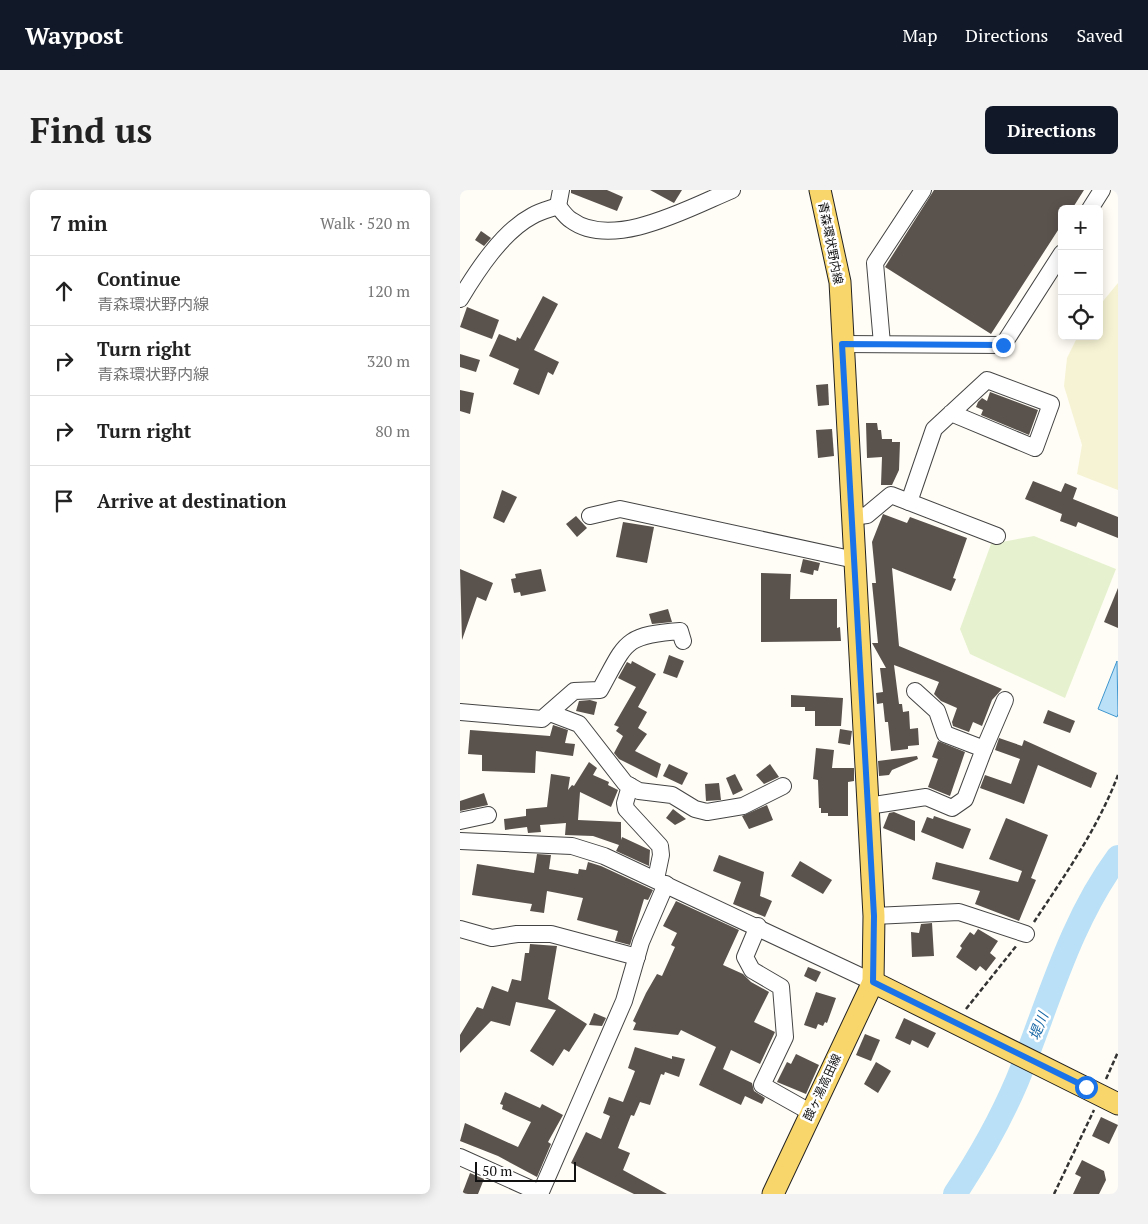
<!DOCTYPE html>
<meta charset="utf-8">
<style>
:root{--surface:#fff;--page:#f2f2f2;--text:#222;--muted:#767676;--line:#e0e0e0;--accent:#111827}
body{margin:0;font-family:"PT Serif","Noto Sans JP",serif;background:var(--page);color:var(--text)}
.controls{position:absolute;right:15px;top:15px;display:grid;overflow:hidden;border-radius:8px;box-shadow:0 2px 12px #0003}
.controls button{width:45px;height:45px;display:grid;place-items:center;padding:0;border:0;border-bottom:1px solid var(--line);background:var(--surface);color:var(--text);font:25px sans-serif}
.scale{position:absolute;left:15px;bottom:12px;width:101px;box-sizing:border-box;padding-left:5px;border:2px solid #111;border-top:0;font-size:14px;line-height:18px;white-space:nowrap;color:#111;-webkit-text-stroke:4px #fff;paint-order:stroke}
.stop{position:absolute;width:15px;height:15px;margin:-11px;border:4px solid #1a73e8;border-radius:50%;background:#fff}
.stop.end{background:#1a73e8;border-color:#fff;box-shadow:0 1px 5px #0008}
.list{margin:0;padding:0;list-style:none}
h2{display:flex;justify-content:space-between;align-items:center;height:65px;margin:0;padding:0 20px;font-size:21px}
h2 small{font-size:16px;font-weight:400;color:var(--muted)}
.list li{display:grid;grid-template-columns:32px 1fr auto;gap:15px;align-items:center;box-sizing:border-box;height:70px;padding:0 20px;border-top:1px solid var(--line)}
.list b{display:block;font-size:19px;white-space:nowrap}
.list p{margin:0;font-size:16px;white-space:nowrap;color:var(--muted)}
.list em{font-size:16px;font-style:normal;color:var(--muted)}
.icon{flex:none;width:28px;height:28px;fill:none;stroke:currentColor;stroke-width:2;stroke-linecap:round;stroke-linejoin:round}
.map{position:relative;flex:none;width:658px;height:1004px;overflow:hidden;border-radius:8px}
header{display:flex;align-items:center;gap:30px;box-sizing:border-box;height:70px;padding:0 25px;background:var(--accent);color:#fff}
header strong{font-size:24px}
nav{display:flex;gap:28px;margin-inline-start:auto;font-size:18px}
.intro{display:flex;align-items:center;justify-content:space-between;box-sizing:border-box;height:120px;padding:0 30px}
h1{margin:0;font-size:35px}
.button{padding:12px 22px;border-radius:8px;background:var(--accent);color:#fff;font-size:18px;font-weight:700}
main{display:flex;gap:30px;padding:0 30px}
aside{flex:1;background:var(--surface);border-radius:8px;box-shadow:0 2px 12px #0003}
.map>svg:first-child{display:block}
</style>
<header>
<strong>Waypost</strong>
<nav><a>Map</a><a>Directions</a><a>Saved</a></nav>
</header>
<div class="intro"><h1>Find us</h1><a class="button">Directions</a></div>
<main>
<aside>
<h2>7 min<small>Walk · 520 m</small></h2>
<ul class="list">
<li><svg class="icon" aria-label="ahead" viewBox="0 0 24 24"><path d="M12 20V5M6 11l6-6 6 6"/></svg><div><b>Continue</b><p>青森環状野内線</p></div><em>120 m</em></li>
<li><svg class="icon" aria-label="right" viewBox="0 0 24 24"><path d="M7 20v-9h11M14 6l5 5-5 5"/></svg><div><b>Turn right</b><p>青森環状野内線</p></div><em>320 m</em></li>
<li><svg class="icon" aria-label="right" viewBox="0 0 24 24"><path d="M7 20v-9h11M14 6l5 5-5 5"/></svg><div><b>Turn right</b></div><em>80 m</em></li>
<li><svg class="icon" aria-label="arrive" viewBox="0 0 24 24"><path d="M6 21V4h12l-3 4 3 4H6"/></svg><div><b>Arrive at destination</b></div></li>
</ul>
</aside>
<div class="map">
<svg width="658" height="1004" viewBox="0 0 658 1004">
<rect width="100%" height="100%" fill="#fffdf5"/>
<path fill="#f6f3d4" d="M658 93V300L617 284 622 255 604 196 607 168 618 146H639V116Z"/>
<path fill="#e6f2cf" d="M574 346 656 379 605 508 510 464 500 439 531 354Z"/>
<path fill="#b9e0f7" stroke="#3f96cf" d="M657 471 658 524 657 527 638 519Z"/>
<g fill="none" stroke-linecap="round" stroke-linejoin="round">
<path stroke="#b9e0f7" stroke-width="24" d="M495 1004C519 968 540 931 557 891 588 815 609 733 658 667"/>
</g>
<g fill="#5a524d">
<path d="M111 0H147L163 7 157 21 111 3Z"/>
<path d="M190 0H222L214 13Z"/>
<path d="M474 0H624L612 19H602V34L531 144 425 77Z"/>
<path d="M21 41 31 48 24 56 15 50Z"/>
<path d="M83 106 98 114 74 160 99 172 93 185 88 182 79 205 53 194 59 179 29 166 39 144 56 151 57 147 60 149Z"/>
<path d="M7 117 39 130 32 149 0 137Z"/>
<path d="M0 164 20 170 16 182 0 177Z"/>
<path d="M368 194 369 215 358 216 356 195Z"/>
<path d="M0 200 14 203 10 224 0 221Z"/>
<path d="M530 202 578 220 569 245 521 225 523 220 516 217 518 212 522 208 527 211Z"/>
<path d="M406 233H417L418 240H421L422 249H432V252H440L439 280 432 295H421L422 267 407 268Z"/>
<path d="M372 239 374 266 358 268 356 240Z"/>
<path d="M573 291 601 302 605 293 617 298 613 309 658 327V348L618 332 616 337 600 331 602 324 565 309Z"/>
<path d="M42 300 57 307 44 333 33 328Z"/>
<path d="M423 324 447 333 450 327 507 348 493 388 496 389 491 401 432 378 439 456 542 499 532 510 522 536 513 532 509 542 493 536 492 532 497 518 481 511 474 504 479 492 434 475 439 514H442L443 522 449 521 450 539 458 538 459 555 448 556V559L431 561 428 532H425L423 513 417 514 416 503 423 502 420 478H426L412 453H418L412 393H416L412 352Z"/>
<path d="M116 326 127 338 117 347 106 334Z"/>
<path d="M163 332 194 337 187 373 156 367Z"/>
<path d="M343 369 360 373 358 381 354 380 353 385 340 382Z"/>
<path d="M0 379 33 393 26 411 17 407 2 450Z"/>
<path d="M81 379 86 401 61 406 60 402 54 403 51 389 56 388 55 384Z"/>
<path d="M301 383 331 384 330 409H377V438L380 437 381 451 301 452Z"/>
<path d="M658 398V438L644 432Z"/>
<path d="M208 419 212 432 192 434 189 424Z"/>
<path d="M209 465 224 471 217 488 203 483Z"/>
<path d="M172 471 196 484 178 517 187 522 178 538 187 544 175 561 201 574 197 588 159 569 154 563 163 546 156 541 159 537 154 535 176 497 158 488 167 472 171 474Z"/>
<path d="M331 505 383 508 381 536H355V521H345V517H331Z"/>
<path d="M130 510 137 512 134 525 116 521 119 511Z"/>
<path d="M588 520 615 531 610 543 583 533Z"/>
<path d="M93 535 108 540 105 553 115 554 113 566 76 561 75 583 22 581V565L8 564 10 540 90 546Z"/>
<path d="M380 539 392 541 390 555 378 553Z"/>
<path d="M539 548 562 556 564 550 637 583 631 598 578 575 564 614 520 598 525 585 551 594 560 569 535 560Z"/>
<path d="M478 551 505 562 490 606 468 597 478 569 472 567Z"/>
<path d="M356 558 374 560 372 578H394V591L388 592V626H368V623H361V618H359L358 590 353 589Z"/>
<path d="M457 566 458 569 432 580 429 585 419 586 418 571Z"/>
<path d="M129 572 137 578 133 585 149 592 148 595 158 600 151 617 120 602 118 630 161 632V650L162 647 190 660 189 676 156 661 159 655 133 646 105 645 106 633 80 635 81 642 68 643 67 637 45 640 44 629 66 626V619L87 617 91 584 110 587 108 600 112 595 114 596Z"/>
<path d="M209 574 228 583 222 595 203 586Z"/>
<path d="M310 574 319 587 304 594 296 585Z"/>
<path d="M275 584 283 600 273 605 266 588Z"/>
<path d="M259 593 261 610 246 611 245 594Z"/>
<path d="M24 603 28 615 0 621V611Z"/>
<path d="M307 615 313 630 289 639 282 626Z"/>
<path d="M213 619 226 629 215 635 206 628Z"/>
<path d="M434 622 455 631V651L423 638 429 623Z"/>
<path d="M474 626 511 639 503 659 461 642 467 627 473 629Z"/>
<path d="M546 628 588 645 571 688 576 690 559 731 515 714 520 701 472 689 476 672 558 692 562 681 529 669Z"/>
<path d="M77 664 91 665 89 679 118 684 119 679 126 680 128 672 141 676 193 700 188 710 184 709 170 755 155 751 158 741 117 730 123 708 87 701 84 723 70 721 72 714 12 705 17 674 74 683Z"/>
<path d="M259 665 304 682 300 706 312 711 305 727 273 714 281 692 253 681Z"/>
<path d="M340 671 372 690 363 704 331 686Z"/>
<path d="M216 711 279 740 263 775 283 784 291 792 309 802 294 832 315 842 300 874 271 860 263 879 292 893 294 901 305 908 302 914 285 906 281 915 239 895 256 857 221 840 218 845 173 840 176 833 173 831 186 803 197 784 202 786 215 757 211 755 217 743 203 736Z"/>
<path d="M472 733 474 766 452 767 451 742 459 743 461 734Z"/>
<path d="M518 739 538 751 530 763 536 768 526 781 520 776 516 781 496 767 502 758 500 756 510 742 514 745Z"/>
<path d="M70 754 97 756 88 809 127 834 109 862 104 859 93 876 70 861 96 820 56 812 50 836 31 831 0 863V845L17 817 23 819 32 796 48 802 52 789 61 791 65 763H69Z"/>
<path d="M348 777 361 782 356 792 344 786Z"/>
<path d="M356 802 376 808 367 833 365 832 363 836 358 834 356 839 344 835Z"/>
<path d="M134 823 146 828 142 836 129 835Z"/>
<path d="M444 828 476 843 468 858 452 850 450 855 435 848Z"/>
<path d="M405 844 420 850 411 871 396 865Z"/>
<path d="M175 857 212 869V866L225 869 219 887 205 882 204 885 201 884 190 915 180 912 174 926 171 925 158 958 170 963 163 980 207 1004H174L111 973 126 942 141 949 150 926 143 923 149 907 163 912 175 881 168 878Z"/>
<path d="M336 864 359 875 346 904 317 892 327 872 331 874Z"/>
<path d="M416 872 431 881 418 903 404 894Z"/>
<path d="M45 902 80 918 82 914 103 925 88 952 91 954 77 987 38 966 0 951 5 933 58 957 71 932 42 919 43 915 40 914Z"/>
<path d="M641 927 658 935 649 954 632 946Z"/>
<path d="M622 970 644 981 646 990 639 1004H613L621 987 615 984Z"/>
<path d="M10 983 24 989 18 1004H2Z"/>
</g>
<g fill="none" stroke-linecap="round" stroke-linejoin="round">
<defs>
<g id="minor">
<path d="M98 16C102 21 106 27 111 30 153 61 231 17 272 0"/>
<path d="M98 16 101 0"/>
<path d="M630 19 642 0"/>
<path d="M0 109C17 81 42 42 72 26 80 21 90 19 98 16"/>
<path d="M382 154 543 155 602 63"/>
<path d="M422 154 415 73 463 0"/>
<path d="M449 312 474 239 527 190 591 214 575 258 491 223"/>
<path d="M130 326 160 319 395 370"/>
<path d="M392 327 407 325 431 305 537 346"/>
<path d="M0 522 82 529 114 501 140 500C166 453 163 445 220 441L223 451"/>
<path d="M90 523 119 534 165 593 179 601 212 605 235 619 247 622 283 616 323 596"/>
<path d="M524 559 545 510"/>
<path d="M170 596 165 613 166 619 200 656 201 665 196 689"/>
<path d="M408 616 466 607 492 618 505 609 524 559 485 544 477 521 455 501"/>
<path d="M0 631 28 625"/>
<path d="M0 651 112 656 144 666 413 792"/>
<path d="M414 726 499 722 566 744"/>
<path d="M298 736 285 767 292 780 321 797 325 847 302 895 350 922"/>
<path d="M0 739 32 748 57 744H91L177 767"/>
<path d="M0 967 80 1003"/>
<path d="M80 1004 164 811 181 752 206 694"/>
</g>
<g id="major">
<path d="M413 792 658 914"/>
<path d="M313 1004 413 792 414 726 380 92 360 0"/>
</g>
</defs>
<use href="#minor" stroke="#444" stroke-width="18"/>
<use href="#major" stroke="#222" stroke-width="23"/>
<g stroke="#333" stroke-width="2.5" stroke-dasharray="5 2.5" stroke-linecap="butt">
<path d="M574 732C605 685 638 638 658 585"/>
<path d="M506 819 557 755"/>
<path d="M646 889 658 862"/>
<path d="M594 1004 634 920"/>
</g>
<use href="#minor" stroke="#fff" stroke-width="16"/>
<use href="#major" stroke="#f9d66b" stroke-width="21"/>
</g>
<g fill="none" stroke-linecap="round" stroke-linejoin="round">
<path stroke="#1a73e8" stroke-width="6" d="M543 155 382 154 414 726 413 792 626 897"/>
</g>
<g text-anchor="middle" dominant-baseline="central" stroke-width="5" stroke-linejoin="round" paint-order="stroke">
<g font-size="12" fill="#111" stroke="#fff">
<text transform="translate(371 53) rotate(79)">青森環状野内線</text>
<text transform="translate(362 897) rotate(-65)">酸ヶ湯高田線</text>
</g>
<g font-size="14" font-style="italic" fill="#1768a6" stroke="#fff">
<text transform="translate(578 836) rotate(-69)">堤川</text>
</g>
</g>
</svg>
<div class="controls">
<button>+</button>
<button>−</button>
<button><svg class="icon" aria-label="locate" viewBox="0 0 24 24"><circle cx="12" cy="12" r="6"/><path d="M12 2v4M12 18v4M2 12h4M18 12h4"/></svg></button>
</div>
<div class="scale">50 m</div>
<div class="stop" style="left:626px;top:897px"></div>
<div class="stop end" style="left:543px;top:155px"></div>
</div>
</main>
